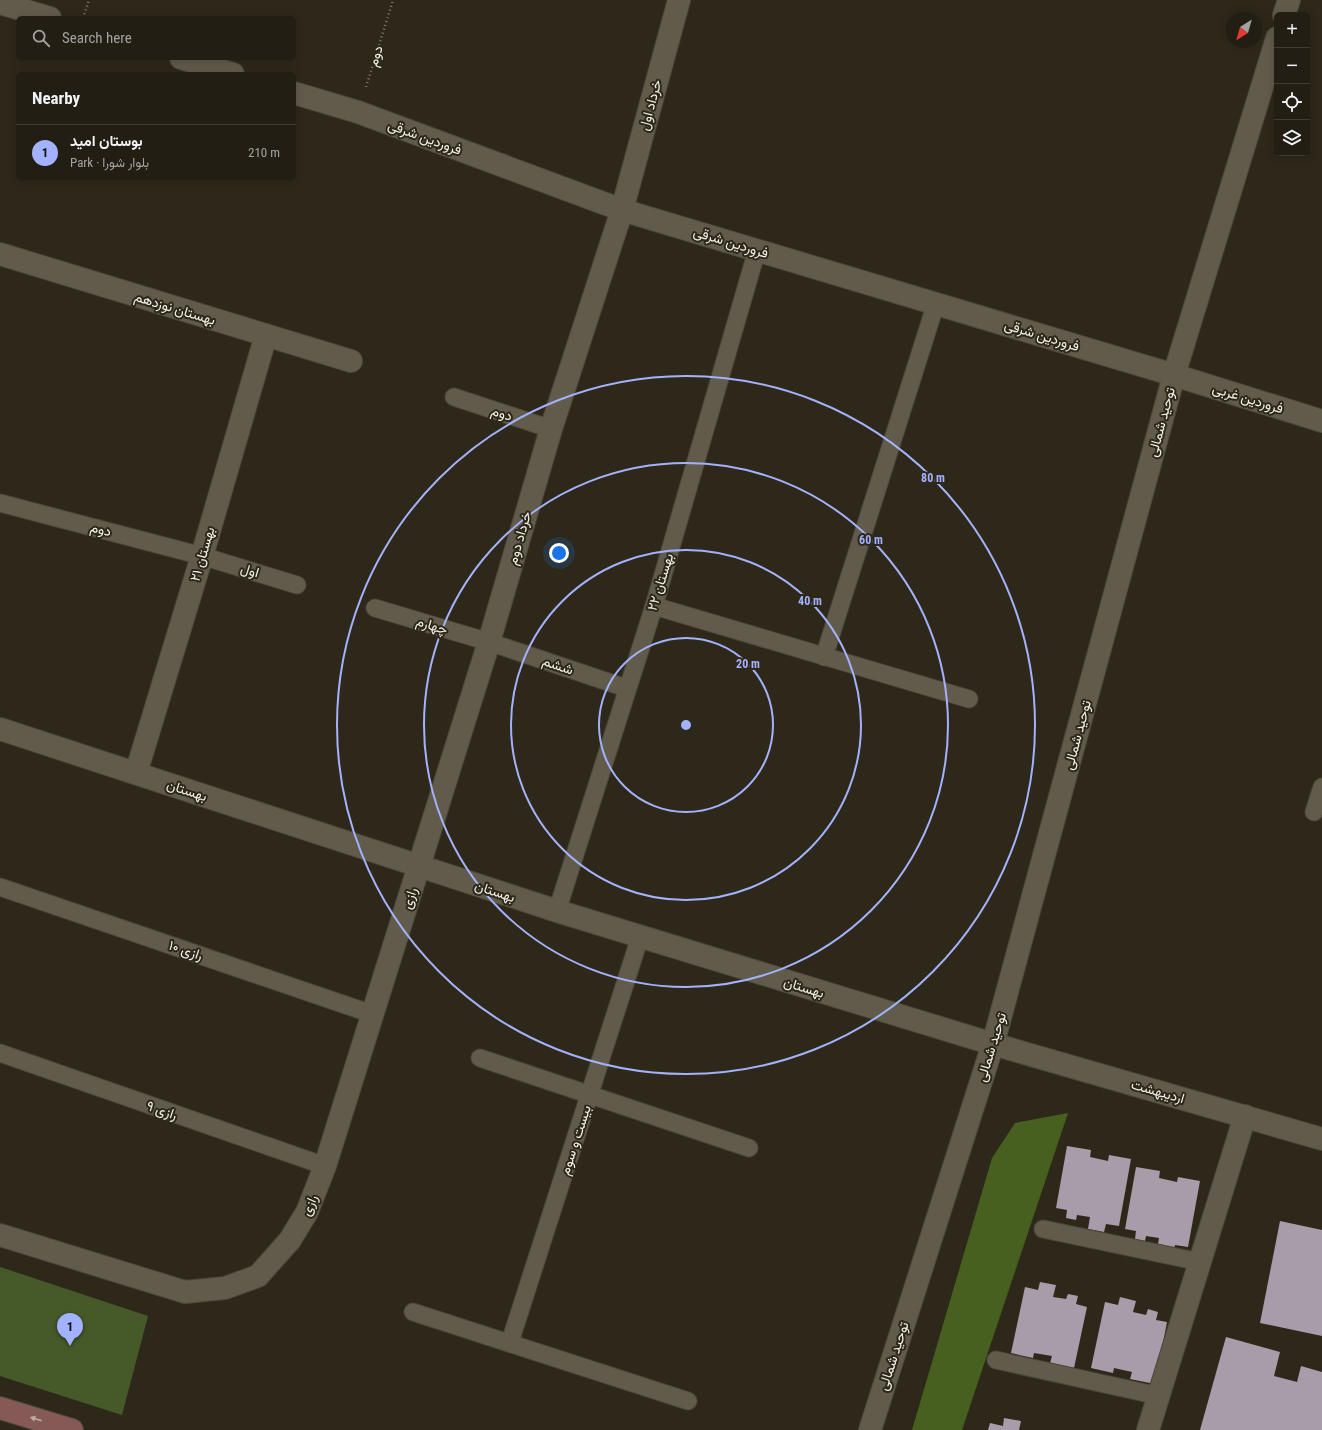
<!DOCTYPE html>
<meta charset="utf-8">
<style>
:root{--surface:#221e14;--page:#2e2b22;--text:#f1f3f6;--muted:#a2a2a0;--line:#3f3c34;--accent:#a3b2fd}
body{margin:0;font-family:"Roboto Condensed",Vazirmatn,sans-serif;background:var(--page);color:var(--text)}
.controls{position:absolute;right:12px;top:12px;display:grid;overflow:hidden;border-radius:6px;box-shadow:0 2px 10px #0003}
.controls button{width:36px;height:36px;display:grid;place-items:center;padding:0;border:0;border-bottom:1px solid var(--line);background:var(--surface);color:var(--text);font:20px sans-serif}
.compass{position:absolute;left:1226px;top:12px;width:36px;height:36px;border-radius:50%;background:var(--surface);box-shadow:0 2px 10px #0003;rotate:217deg}
.you{position:absolute;left:559px;top:553px;width:14px;height:14px;margin:-10px;border:3px solid #fff;border-radius:50%;background:#1a73e8;box-shadow:0 0 0 6px #1a73e833}
.badge{display:grid;place-items:center;width:26px;height:26px;border-radius:50%;background:var(--accent);color:#111;font-size:13px;font-weight:700}
.pin{position:absolute;translate:-50% -33px;filter:drop-shadow(0 1px 2px #0008)}
.pin::after{content:'';position:absolute;top:21px;width:14px;height:12px;background:inherit;clip-path:polygon(0 0,100% 0,50% 100%)}
.list{margin:0;padding:0;list-style:none}
h2{display:flex;justify-content:space-between;align-items:center;height:52px;margin:0;padding:0 16px;font-size:17px}
h2 small{font-size:13px;font-weight:400;color:var(--muted)}
.list li{display:grid;grid-template-columns:26px 1fr auto;gap:12px;align-items:center;box-sizing:border-box;height:56px;padding:0 16px;border-top:1px solid var(--line)}
.list b{display:block;font-size:15px;white-space:nowrap}
.list p{margin:0;font-size:13px;white-space:nowrap;color:var(--muted)}
.list em{font-size:13px;font-style:normal;color:var(--muted)}
.icon{flex:none;width:22px;height:22px;fill:none;stroke:currentColor;stroke-width:2;stroke-linecap:round;stroke-linejoin:round}
.map{position:relative;flex:none;width:1322px;height:1430px;overflow:hidden}
.search{position:absolute;background:var(--surface);box-shadow:0 2px 10px #0003;left:16px;top:16px;width:280px;height:44px;display:flex;align-items:center;gap:10px;box-sizing:border-box;padding:0 14px;border-radius:6px;color:var(--muted);font-size:15px}
.panel{position:absolute;background:var(--surface);box-shadow:0 2px 10px #0003;left:16px;top:72px;width:280px;height:108px;border-radius:6px}
.map>svg:first-child{display:block}
</style>
<div class="map">
<svg width="1322" height="1430" viewBox="0 0 1322 1430">
<rect width="100%" height="100%" fill="#2e281a"/>
<path fill="#465a29" d="M0 1267 148 1316 122 1415 0 1376Z"/>
<path fill="#47601f" d="M1068 1113 962 1430H912L992 1158 1015 1123Z"/>
<g fill="#a89cab">
<path d="M1067 1146 1091 1150 1090 1157 1108 1161 1109 1155 1131 1159 1119 1226 1106 1224 1104 1232 1088 1229 1090 1217 1077 1215 1076 1220 1066 1218 1067 1210 1056 1208Z"/>
<path d="M1136 1167 1160 1171 1159 1178 1177 1182 1178 1177 1200 1181 1188 1247 1175 1245 1173 1253 1157 1250 1159 1238 1146 1236 1145 1241 1135 1239 1136 1231 1125 1229Z"/>
<path d="M1280 1221 1322 1230V1336L1260 1323Z"/>
<path d="M1040 1282 1056 1285 1053 1297 1066 1299 1068 1294 1078 1296 1076 1304 1087 1307 1074 1368 1050 1363 1052 1356 1034 1353 1033 1358 1011 1353 1025 1287 1038 1290Z"/>
<path d="M1120 1297 1136 1301 1133 1312 1146 1315 1148 1309 1158 1312 1156 1320 1167 1322 1155 1384 1130 1379 1132 1372 1114 1368 1113 1373 1091 1368 1105 1302 1118 1305Z"/>
<path d="M1226 1337 1280 1352 1274 1376 1297 1382 1301 1366 1322 1372V1430H1200Z"/>
<path d="M1004 1418 1021 1421 1019 1430H988L990 1423 1003 1426Z"/>
</g>
<g fill="none" stroke-linecap="round" stroke-linejoin="round">
<defs>
<g id="service">
<path d="M454 397 551 429"/>
<path d="M0 503 202 556 297 585"/>
<path d="M654 606 969 699"/>
<path d="M375 608 489 642 626 688"/>
<path d="M824 657 936 303"/>
<path d="M1314 812 1322 787"/>
<path d="M0 887 372 1014"/>
<path d="M557 911 654 606 757 250"/>
<path d="M0 1053 325 1166"/>
<path d="M480 1058 749 1148"/>
<path d="M1043 1229 1200 1262"/>
<path d="M413 1312 688 1401"/>
<path d="M510 1342 640 937"/>
<path d="M996 1360 1159 1396"/>
</g>
<g id="minor">
<path d="M0 3 50 18"/>
<path d="M181 58 233 74"/>
<path d="M294 93 358 112 622 210 1174 375"/>
<path d="M0 254 351 361"/>
<path d="M0 729 557 911 993 1044"/>
<path d="M136 773 202 556 266 335"/>
<path d="M0 1235 185 1292 225 1288 258 1276 290 1240 307 1212 325 1166 489 642 551 429 622 210 679 0"/>
<path d="M1148 1430 1245 1116"/>
</g>
<g id="tertiary">
<path d="M1284 15 1289 0"/>
<path d="M1174 375 1322 421"/>
<path d="M993 1044 1322 1139"/>
<path d="M870 1430 993 1044 1174 375 1277 38"/>
</g>
<path id="secondary" d="M0 1408 72 1430"/>
</defs>
<use href="#service" stroke="#4b463b" stroke-width="19"/>
<use href="#minor" stroke="#4b463b" stroke-width="24"/>
<use href="#tertiary" stroke="#4b463b" stroke-width="24"/>
<use href="#secondary" stroke="#4b463b" stroke-width="24"/>
<g stroke="#7f7a6e" stroke-width="2.5" stroke-dasharray="1 3" stroke-linecap="butt">
<path d="M83 18 89 0"/>
<path d="M366 87 393 0"/>
</g>
<use href="#service" stroke="#615b4b" stroke-width="17"/>
<use href="#minor" stroke="#615b4b" stroke-width="22"/>
<use href="#tertiary" stroke="#615b4b" stroke-width="22"/>
<use href="#secondary" stroke="#845956" stroke-width="22"/>
</g>
<defs><path id="oneway-solid" d="M-6-.8H1V-3.2L6.5 0L1 3.2V.8H-6Z"/></defs>
<use fill="#c1aca5" href="#oneway-solid" transform="translate(36 1419) rotate(-163)"/>
<g fill="none" stroke="#a3b2fd" stroke-width="2">
<circle cx="686" cy="725" r="87"/>
<circle cx="686" cy="725" r="175"/>
<circle cx="686" cy="725" r="262"/>
<circle cx="686" cy="725" r="349"/>
</g>
<g text-anchor="middle" dominant-baseline="central" stroke-width="4" stroke-linejoin="round" paint-order="stroke">
<g font-size="14" fill="#f3efe6" stroke="#2e281a">
<text transform="translate(375 56) rotate(-73)">دوم</text>
<text transform="translate(650 105) rotate(-75)">خرداد اول</text>
<text transform="translate(425 137) rotate(20)">فروردین شرقی</text>
<text transform="translate(731 242) rotate(17)">فروردین شرقی</text>
<text transform="translate(175 308) rotate(17)">بهستان نوزدهم</text>
<text transform="translate(1042 335) rotate(17)">فروردین شرقی</text>
<text transform="translate(1248 398) rotate(17)">فروردین غربی</text>
<text transform="translate(502 413) rotate(18)">دوم</text>
<text transform="translate(1161 422) rotate(-75)">توحید شمالی</text>
<text transform="translate(101 529) rotate(14)">دوم</text>
<text transform="translate(519 538) rotate(-74)">خرداد دوم</text>
<text transform="translate(202 554) rotate(-74)">بهستان ۲۱</text>
<text transform="translate(250 570) rotate(17)">اول</text>
<text transform="translate(660 582) rotate(-73)">بهستان ۲۲</text>
<text transform="translate(432 625) rotate(17)">چهارم</text>
<text transform="translate(558 665) rotate(19)">ششم</text>
<text transform="translate(1077 735) rotate(-75)">توحید شمالی</text>
<text transform="translate(187 790) rotate(18)">بهستان</text>
<text transform="translate(495 891) rotate(18)">بهستان</text>
<text transform="translate(409 898) rotate(-72)">رازی</text>
<text transform="translate(186 950) rotate(19)">رازی ۱۰</text>
<text transform="translate(804 987) rotate(17)">بهستان</text>
<text transform="translate(991 1047) rotate(-73)">توحید شمالی</text>
<text transform="translate(1158 1091) rotate(16)">اردیبهشت</text>
<text transform="translate(162 1110) rotate(19)">رازی ۹</text>
<text transform="translate(575 1140) rotate(-72)">بیست و سوم</text>
<text transform="translate(309 1205) rotate(-66)">رازی</text>
<text transform="translate(893 1356) rotate(-72)">توحید شمالی</text>
</g>
</g>
<circle cx="686" cy="725" r="6" fill="#a3b2fd" stroke="#2e281a" stroke-width="2"/>
<g font-size="12" text-anchor="middle" font-weight="bold" fill="#a3b2fd" stroke="#2e281a" stroke-width="4" stroke-linejoin="round" paint-order="stroke">
<text x="933" y="482">80 m</text>
<text x="871" y="544">60 m</text>
<text x="810" y="605">40 m</text>
<text x="748" y="668">20 m</text>
</g>
</svg>
<div class="controls">
<button>+</button>
<button>−</button>
<button><svg class="icon" aria-label="locate" viewBox="0 0 24 24"><circle cx="12" cy="12" r="6"/><path d="M12 2v4M12 18v4M2 12h4M18 12h4"/></svg></button>
<button><svg class="icon" aria-label="layers" viewBox="0 0 24 24"><path d="M12 4l9 5-9 5-9-5zM3 14l9 5 9-5"/></svg></button>
</div>
<svg class="compass" viewBox="-18 -18 36 36"><path d="M0-13l5 13h-10z" fill="#e53935"/><path d="M0 13l5-13h-10z" fill="#a2a2a0"/></svg>
<div class="you"></div>
<div class="pin badge" style="left:70px;top:1346px">1</div>
<div class="search"><svg class="icon" aria-label="search" viewBox="0 0 24 24"><circle cx="10" cy="10" r="6"/><path d="M15 15l6 6"/></svg>Search here</div>
<section class="panel">
<h2>Nearby<small></small></h2>
<ul class="list">
<li><span class="badge">1</span><div><b>بوستان امید</b><p>Park · بلوار شورا</p></div><em>210 m</em></li>
</ul>
</section>
</div>
